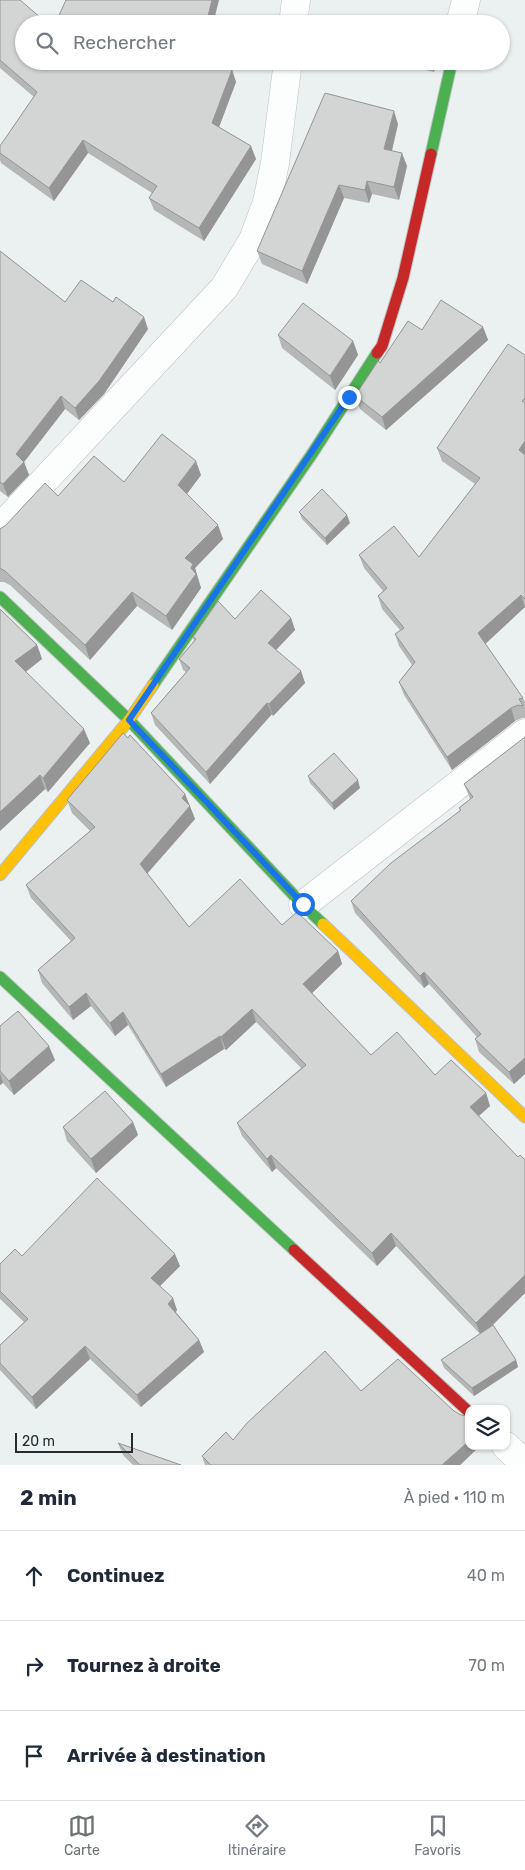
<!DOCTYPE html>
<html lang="fr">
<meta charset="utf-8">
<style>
:root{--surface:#fff;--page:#f2f2f3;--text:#1f2937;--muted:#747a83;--line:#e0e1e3;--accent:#6c7171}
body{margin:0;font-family:Rubik,sans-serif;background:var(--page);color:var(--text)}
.controls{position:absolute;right:15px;bottom:15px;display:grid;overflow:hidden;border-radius:10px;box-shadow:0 1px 4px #0004}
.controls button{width:45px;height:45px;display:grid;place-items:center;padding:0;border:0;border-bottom:1px solid var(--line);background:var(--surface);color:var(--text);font:25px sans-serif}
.scale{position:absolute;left:15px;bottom:12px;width:118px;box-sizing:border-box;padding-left:5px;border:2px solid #282c2c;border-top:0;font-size:14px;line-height:18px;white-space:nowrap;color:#282c2c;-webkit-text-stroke:4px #e9f3f3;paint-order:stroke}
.stop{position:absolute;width:15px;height:15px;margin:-11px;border:4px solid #1a73e8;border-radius:50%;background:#fff}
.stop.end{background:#1a73e8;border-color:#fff;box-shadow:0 1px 5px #0008}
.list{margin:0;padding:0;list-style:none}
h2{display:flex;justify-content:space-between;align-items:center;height:65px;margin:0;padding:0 20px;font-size:21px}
h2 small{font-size:16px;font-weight:400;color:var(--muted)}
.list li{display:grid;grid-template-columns:32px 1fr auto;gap:15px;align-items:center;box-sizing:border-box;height:90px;padding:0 20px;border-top:1px solid var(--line)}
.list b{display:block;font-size:19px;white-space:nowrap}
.list em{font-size:16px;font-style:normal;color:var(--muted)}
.icon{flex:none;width:28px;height:28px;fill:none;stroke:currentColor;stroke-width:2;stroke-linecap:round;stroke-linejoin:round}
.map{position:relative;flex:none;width:525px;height:1465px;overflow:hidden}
.search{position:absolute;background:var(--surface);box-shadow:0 1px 4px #0004;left:15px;right:15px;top:15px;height:55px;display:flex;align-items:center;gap:12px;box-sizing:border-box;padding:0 18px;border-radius:28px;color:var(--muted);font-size:19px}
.sheet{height:335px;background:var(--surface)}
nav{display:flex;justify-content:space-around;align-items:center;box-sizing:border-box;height:70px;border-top:1px solid var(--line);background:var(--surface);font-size:14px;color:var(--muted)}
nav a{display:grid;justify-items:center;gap:2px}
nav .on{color:var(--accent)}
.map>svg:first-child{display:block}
</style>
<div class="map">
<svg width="525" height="1465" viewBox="0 0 525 1465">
<rect width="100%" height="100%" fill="#ebf1f1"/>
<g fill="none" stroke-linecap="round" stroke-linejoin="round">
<defs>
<g id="street">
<path d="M293 24 296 0"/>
<path d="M460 24 466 0"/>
<path d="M0 528 224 288 253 240 267 202 275 163 288 61"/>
<path d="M303 905 525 733"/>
<path d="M506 1446 525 1464"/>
</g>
<g id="fast">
<path d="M431 154 452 61"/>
<path d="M0 597 129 720 303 905 323 924"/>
<path d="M153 685 312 454 377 353"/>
<path d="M0 977 294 1250"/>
</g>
<g id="slow">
<path d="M0 875 129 720 153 685"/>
<path d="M323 924 525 1117"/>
</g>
<g id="jam">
<path d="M377 353 382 346 403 278 431 154"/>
<path d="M294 1250 469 1412"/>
</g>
</defs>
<use href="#street" stroke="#bdc1c1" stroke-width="29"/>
<use href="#fast" stroke="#bdc1c1" stroke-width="13"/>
<use href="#slow" stroke="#bdc1c1" stroke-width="13"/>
<use href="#jam" stroke="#bdc1c1" stroke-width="13"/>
<use href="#street" stroke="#fcfdfd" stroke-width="28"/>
<use href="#fast" stroke="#4caf50" stroke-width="11"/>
<use href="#slow" stroke="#ffc107" stroke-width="11"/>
<use href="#jam" stroke="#c62828" stroke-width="11"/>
</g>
<g fill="#b5b7b6">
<path d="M0 0 24 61H204V63L232 70 236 82 219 127 256 159 204 241 154 210 149 198 152 193 88 153 54 201 1 163 0 160V146L34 97 0 68Z"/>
<path d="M403 61H436L434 72 404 65Z"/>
<path d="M398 124 392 151 407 166 399 200 372 194 369 203 344 198 307 284 262 264 257 251Z"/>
<path d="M0 251 65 302 148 329 104 394 79 420 65 409 24 462 29 475 8 497 0 491Z"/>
<path d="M483 327 488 340 386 430 360 409 355 396 380 363Z"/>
<path d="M278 335 353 341 358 355 335 390 282 348Z"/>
<path d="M525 355V607L485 644 523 698 525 702V718H522L515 721 452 770 404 695 399 682 412 665 399 646 395 634 400 630 382 609 378 596 383 591 364 568 359 555 419 557 475 484 442 461 437 448Z"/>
<path d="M201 475 187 494 223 539 195 568 201 588 172 630 137 606 90 660 10 585 4 582H0V529L58 496 124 482Z"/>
<path d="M299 512 350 523 327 545 302 519Z"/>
<path d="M0 609 37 645 42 659 26 672 90 743 48 792 45 789 3 828Z"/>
<path d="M291 618 295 630 276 650 301 671 305 683 273 716 272 714 210 784 155 725 151 713 186 672 183 670 179 659 194 641 193 637 235 619Z"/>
<path d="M525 737V1074L514 1084 479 1052 475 1039 477 1037 429 984 424 988 355 913 351 901 460 811 459 808 470 799 464 784Z"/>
<path d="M128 738 185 794 195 819 147 874 189 927 282 925 338 951 342 964 312 993 371 1055 486 1093 490 1106 479 1116 518 1157 525 1160V1293L490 1328 516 1360 518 1367 474 1396 444 1368 441 1360 480 1334 396 1246 377 1266 276 1168 272 1172 242 1136 237 1123 301 1068 256 1022 226 1050 224 1049 166 1087 128 1025 115 1036 91 1006 73 1020 42 983 38 970 71 941 31 898 26 885 90 831 72 813 67 800Z"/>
<path d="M308 776 360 788 334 810 310 783Z"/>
<path d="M0 1026 55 1060 14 1095 3 1083 0 1085Z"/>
<path d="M133 1122 138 1135 96 1173 67 1141 63 1127Z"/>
<path d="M22 1256 180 1266 160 1286 177 1310 176 1312 199 1340 204 1352 141 1407 90 1359 36 1409 0 1370V1345L24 1322 0 1299V1262V1263Z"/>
<path d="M361 1391 469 1446H480L460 1465H205L202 1456 233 1440Z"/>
<path d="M118 1443 181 1465H133L123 1455Z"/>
</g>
<g fill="#949594">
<path d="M212 0H219L213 24H206Z"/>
<path d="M432 61H436L434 72 431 65Z"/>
<path d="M232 70 236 82 216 135 212 123Z"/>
<path d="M394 111 398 124 389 162 384 149Z"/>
<path d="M83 140 88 153 54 201 49 188Z"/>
<path d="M251 146 256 159 204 241 199 228Z"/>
<path d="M402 153 407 166 399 200 394 187Z"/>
<path d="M367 181 372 194 369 203 365 190Z"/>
<path d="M339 185 344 198 307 284 302 271Z"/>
<path d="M144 317 148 329 104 394 79 420 75 408Z"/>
<path d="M483 327 488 340 386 430 382 417Z"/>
<path d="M353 341 358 355 335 390 330 376Z"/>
<path d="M61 396 65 409 24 462 29 475 8 497 3 484 16 454Z"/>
<path d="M525 441V460L519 450Z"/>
<path d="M196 461 201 475 183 499 178 485Z"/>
<path d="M347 515 350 523 327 545 325 538Z"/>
<path d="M218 525 223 539 195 568 201 588 172 630 166 616 185 558Z"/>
<path d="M132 592 137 606 90 660 85 645Z"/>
<path d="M521 595 525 607 483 646 478 633Z"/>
<path d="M291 618 295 630 272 654 268 643Z"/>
<path d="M37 645 42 659 21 675 15 661Z"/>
<path d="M301 671 305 683 273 716 269 704Z"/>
<path d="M267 703 272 714 210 784 206 772Z"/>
<path d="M511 708 515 721 452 770 447 757Z"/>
<path d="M84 729 90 743 48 792 43 778Z"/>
<path d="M40 775 45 789 0 831V812Z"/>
<path d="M358 780 360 788 334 810 332 803Z"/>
<path d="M185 794 195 819 144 877 140 864 182 798Z"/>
<path d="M338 951 342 964 308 997 303 984Z"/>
<path d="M424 972 429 984 424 988 420 976Z"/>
<path d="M86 993 91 1006 73 1020 69 1007Z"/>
<path d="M252 1009 256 1022 226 1050 221 1037Z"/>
<path d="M123 1012 128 1025 115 1036 110 1023Z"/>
<path d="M220 1036 224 1049 166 1087 161 1074Z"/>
<path d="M49 1046 55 1060 14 1095 9 1081Z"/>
<path d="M525 1058V1074L514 1084 509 1072Z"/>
<path d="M0 1074 3 1083 0 1085Z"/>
<path d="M486 1093 490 1106 474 1120 470 1107Z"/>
<path d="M133 1122 138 1135 96 1173 91 1159Z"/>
<path d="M271 1155 276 1168 272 1172 267 1159Z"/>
<path d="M391 1233 396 1246 377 1266 372 1253Z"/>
<path d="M175 1254 180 1266 156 1290 151 1278Z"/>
<path d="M525 1275V1293L481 1336 476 1323Z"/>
<path d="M173 1298 177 1310 173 1316 168 1304Z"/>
<path d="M199 1340 204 1352 141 1407 137 1395Z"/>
<path d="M85 1346 90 1359 36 1409 32 1397Z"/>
<path d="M516 1360 518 1367 474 1396 472 1388Z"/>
<path d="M469 1441V1446H480L460 1465H442Z"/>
</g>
<g fill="#d3d5d4" stroke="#949594">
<path d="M0 0H20L48 24H24V61H198L232 70 212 123 251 146 199 228 149 198 157 186 83 140 49 188 0 153V146L37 92 0 60Z"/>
<path d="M66 0H212L206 24H55Z"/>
<path d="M417 61H432L431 65Z"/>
<path d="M325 93 394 111 384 149 402 153 394 187 367 181 365 190 339 185 302 271 257 251Z"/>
<path d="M0 251 65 302 81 280 113 302 116 297 144 317 99 381 75 408 61 396 16 454 24 462 3 484 0 482Z"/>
<path d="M441 300 483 327 382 417 355 396 378 361 380 363 408 321 422 330Z"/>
<path d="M303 303 353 341 330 376 278 335Z"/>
<path d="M508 344 525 355V398L522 401 525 403V441L519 450 525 455V599L521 595 478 633 523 698 519 699 523 706 518 705 511 708 447 757 399 682 415 662 395 634 404 628 378 596 387 588 359 555 394 526 419 557 480 478 437 448Z"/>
<path d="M162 434 196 461 178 485 218 525 185 558 193 564 191 568 196 574 166 616 132 592 85 645 5 571 0 568V529L6 525 45 483 58 496 94 456 124 482Z"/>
<path d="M322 489 347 515 325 538 299 512Z"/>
<path d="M261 590 291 618 268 643 301 671 269 704 267 703 206 772 151 713 190 668 179 659 196 639 193 637 218 601 235 619Z"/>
<path d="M0 609 37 645 15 661 84 729 43 778 40 775 0 812Z"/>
<path d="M123 733 128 738 130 735 185 794 182 798 190 806 140 864 189 927 240 879 282 925 297 912 338 951 303 984 371 1055 397 1032 435 1075 451 1060 486 1093 470 1107 518 1157 520 1155 525 1160V1275L476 1323 391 1233 372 1253 271 1155 267 1159 237 1123 306 1065 252 1009 221 1037 220 1036 161 1074 123 1012 110 1023 86 993 69 1007 38 970 75 938 26 885 95 827 67 800Z"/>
<path d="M525 737V1058L509 1072 475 1039 481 1034 424 972 420 976 351 901 391 863 461 810 459 808 473 797 464 784Z"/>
<path d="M334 753 358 780 332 803 308 776Z"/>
<path d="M18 1011 49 1046 9 1081 0 1071V1026Z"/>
<path d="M105 1091 133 1122 91 1159 63 1127Z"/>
<path d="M97 1178 175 1254 151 1278 173 1298 168 1304 199 1340 137 1395 85 1346 32 1397 0 1363V1345L28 1319 0 1291V1264L15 1249 22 1256Z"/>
<path d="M493 1325 516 1360 472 1388 441 1360Z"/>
<path d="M325 1351 361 1391 398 1359 454 1411 461 1415 469 1416V1441L442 1465H211L202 1456 226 1432 233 1440 247 1423Z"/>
<path d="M118 1443 181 1465H140Z"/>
</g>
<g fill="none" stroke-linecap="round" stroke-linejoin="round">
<path stroke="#1a73e8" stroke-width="6" d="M303 904 129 720 349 397"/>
</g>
</svg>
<div class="controls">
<button><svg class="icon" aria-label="layers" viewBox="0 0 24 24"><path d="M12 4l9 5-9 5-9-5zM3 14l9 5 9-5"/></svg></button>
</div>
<div class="scale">20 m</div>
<div class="stop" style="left:303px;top:904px"></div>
<div class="stop end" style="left:349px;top:397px"></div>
<div class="search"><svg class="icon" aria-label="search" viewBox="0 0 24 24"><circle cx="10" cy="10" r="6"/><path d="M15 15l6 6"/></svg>Rechercher</div>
</div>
<section class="sheet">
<h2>2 min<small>À pied · 110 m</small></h2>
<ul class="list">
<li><svg class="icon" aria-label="ahead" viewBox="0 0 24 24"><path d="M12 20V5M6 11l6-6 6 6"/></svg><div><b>Continuez</b></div><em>40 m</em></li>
<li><svg class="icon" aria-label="right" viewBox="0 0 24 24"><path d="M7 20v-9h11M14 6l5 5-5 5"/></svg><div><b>Tournez à droite</b></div><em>70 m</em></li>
<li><svg class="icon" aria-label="arrive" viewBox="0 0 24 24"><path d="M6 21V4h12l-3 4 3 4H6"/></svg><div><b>Arrivée à destination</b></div></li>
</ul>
</section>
<nav>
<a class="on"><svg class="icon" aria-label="map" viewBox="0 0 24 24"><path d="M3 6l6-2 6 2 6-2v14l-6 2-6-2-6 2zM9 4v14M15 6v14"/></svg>Carte</a>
<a><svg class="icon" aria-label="directions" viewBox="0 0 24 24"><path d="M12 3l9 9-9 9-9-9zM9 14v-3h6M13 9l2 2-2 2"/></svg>Itinéraire</a>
<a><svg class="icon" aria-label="saved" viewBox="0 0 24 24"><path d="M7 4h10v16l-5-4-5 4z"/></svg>Favoris</a>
</nav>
